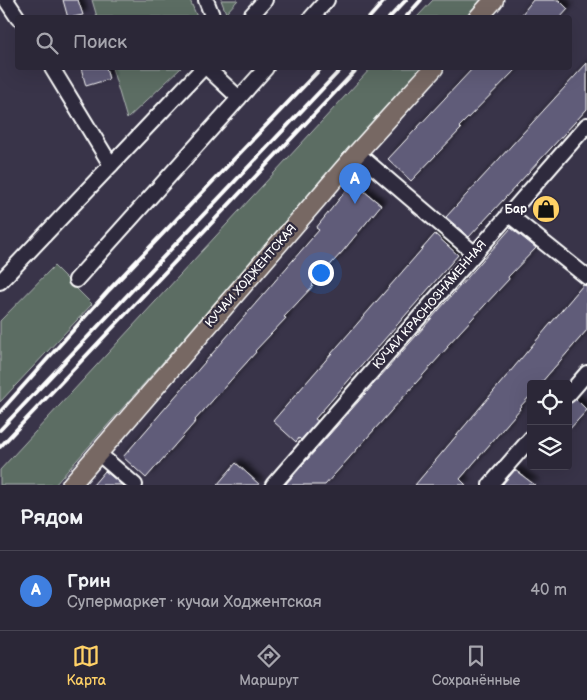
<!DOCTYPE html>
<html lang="ru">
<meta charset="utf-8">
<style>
:root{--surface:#2b2737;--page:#373342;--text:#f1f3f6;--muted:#a6a5ad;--line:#474452;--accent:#ffd166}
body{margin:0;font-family:"Balsamiq Sans",sans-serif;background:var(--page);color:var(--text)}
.controls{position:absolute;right:15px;bottom:15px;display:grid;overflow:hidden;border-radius:5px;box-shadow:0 5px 20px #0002}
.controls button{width:45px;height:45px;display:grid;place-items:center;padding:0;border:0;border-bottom:1px solid var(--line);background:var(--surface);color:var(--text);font:25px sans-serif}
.you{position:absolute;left:320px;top:272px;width:18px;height:18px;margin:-12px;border:4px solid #fff;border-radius:50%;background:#1a73e8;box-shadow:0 0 0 8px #1a73e833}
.badge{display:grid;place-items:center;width:32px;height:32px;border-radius:50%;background:var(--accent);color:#fff;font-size:16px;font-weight:700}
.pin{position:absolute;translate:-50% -41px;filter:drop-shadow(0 1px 2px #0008)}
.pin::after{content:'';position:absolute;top:26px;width:18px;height:15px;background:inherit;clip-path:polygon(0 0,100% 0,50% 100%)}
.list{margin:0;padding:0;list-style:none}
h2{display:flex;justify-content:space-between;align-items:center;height:65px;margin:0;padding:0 20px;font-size:21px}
h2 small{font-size:16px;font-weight:400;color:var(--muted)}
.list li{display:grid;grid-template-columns:32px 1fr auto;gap:15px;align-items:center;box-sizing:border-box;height:80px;padding:0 20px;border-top:1px solid var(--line)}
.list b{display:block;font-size:19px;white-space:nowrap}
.list p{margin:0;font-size:16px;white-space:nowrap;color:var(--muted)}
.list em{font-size:16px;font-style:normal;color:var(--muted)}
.icon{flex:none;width:28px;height:28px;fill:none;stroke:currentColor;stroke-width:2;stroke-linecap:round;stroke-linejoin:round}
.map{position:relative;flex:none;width:587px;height:485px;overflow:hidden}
.search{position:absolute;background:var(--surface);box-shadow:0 5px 20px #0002;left:15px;right:15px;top:15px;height:55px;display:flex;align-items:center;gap:12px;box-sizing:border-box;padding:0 18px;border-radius:5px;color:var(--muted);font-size:19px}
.sheet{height:145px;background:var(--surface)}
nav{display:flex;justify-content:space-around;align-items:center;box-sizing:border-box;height:70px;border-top:1px solid var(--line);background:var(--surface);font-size:14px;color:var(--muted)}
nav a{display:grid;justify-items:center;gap:2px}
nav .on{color:var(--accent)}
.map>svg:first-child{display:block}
</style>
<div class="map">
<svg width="587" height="485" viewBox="0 0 587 485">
<defs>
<filter id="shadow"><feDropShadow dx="4.5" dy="-4.5" stdDeviation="2.5" flood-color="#0009"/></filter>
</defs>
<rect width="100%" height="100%" fill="#393449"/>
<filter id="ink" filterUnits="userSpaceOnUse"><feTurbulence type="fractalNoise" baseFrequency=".02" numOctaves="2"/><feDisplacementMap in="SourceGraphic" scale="10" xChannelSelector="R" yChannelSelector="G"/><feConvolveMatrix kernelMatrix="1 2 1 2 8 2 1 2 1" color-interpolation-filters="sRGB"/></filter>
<g filter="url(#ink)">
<g fill="#5c6d64" stroke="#aeb6b2">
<path d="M92 0H190L197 17H97Z"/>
<path d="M221 0H238L226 13Z"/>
<path d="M433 0H481L465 17H417Z"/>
<path d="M112 68H181L127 119Z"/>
<path d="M371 68H421L55 485H0V470Z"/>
<path d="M54 266 92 304 0 402V321Z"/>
</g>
<g fill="#615b79" stroke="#fff" filter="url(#shadow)">
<path d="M63 0H78L83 15 68 18Z"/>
<path d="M533 0H559L568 9 560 18H519Z"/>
<path d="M587 63V109L469 237 446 217Z"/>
<path d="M81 68H106L109 79 86 86Z"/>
<path d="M473 68H517L459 127 461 129 411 181 388 159Z"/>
<path d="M353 182 381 205 343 251 312 285 313 286 284 317 286 318 255 351 256 352 195 420 196 421 146 478 123 457 319 230 316 228Z"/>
<path d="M511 228 536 248 508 277 509 279 447 346 448 347 325 485H285Z"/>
<path d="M435 234 458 255 315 419 318 421 301 440 299 438 296 442 273 421Z"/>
<path d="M583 285 587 286V330L540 384H531V395L519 408 520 409 460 479 466 485H415Z"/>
<path d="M576 399 587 410 568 431V404Z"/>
<path d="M236 463 260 485H217Z"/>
<path d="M515 470 535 485H502Z"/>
<path d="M105 471 122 485H93Z"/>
</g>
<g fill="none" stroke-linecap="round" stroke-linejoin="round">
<defs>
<g id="minor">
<path d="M6 0 18 18"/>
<path d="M206 0 213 18"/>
<path d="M249 18 265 0"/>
<path d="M311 18 327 0"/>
<path d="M52 68 111 165"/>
<path d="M207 68 239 98"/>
<path d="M357 153 474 253"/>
<path d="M508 214 587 277"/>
<path d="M76 280 266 68"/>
<path d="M0 282 203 68"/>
<path d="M568 395 587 373"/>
<path d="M98 453 135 485"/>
<path d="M273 485 587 125"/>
<path d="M490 485 531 438"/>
</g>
<g id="major">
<path d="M478 18 494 0"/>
<path d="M71 485 357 153 434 68"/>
</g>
</defs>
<use href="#minor" stroke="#fff" stroke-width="18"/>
<use href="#major" stroke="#fff" stroke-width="21"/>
<use href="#minor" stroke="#2f2a3d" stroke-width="14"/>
<use href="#major" stroke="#776864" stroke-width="18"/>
<g stroke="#fff" stroke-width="4">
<path d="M369 18 385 0"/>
<path d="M389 18 406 0"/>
<path d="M405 18 421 0"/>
<path d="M0 412 109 290 321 68"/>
<path d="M0 430 342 68"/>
<path d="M0 447 358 68"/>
</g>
</g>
</g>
<defs>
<symbol id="shop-disc" viewBox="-11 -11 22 22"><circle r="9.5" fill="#ffd166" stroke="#2f2a3d"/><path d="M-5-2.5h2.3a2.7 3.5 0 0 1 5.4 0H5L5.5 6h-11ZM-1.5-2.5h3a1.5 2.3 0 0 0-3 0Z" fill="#111"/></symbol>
</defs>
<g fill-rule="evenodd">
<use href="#shop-disc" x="530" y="193" width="32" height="32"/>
</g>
<g text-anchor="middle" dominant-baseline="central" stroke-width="4.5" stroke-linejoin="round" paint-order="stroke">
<g font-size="12" font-weight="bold" fill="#fff" stroke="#2f2a3d" text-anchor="end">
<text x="527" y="209">Бар</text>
</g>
<g font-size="12" fill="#fff" stroke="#2f2a3d">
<text transform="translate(251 276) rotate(-49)">КУЧАИ ХОДЖЕНТСКАЯ</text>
<text transform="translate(430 305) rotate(-49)">КУЧАИ КРАСНОЗНАМЕННАЯ</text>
</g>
</g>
</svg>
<div class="controls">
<button><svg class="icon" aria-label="locate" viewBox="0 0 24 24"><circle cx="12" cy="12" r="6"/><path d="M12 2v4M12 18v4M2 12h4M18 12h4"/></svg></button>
<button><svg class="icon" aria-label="layers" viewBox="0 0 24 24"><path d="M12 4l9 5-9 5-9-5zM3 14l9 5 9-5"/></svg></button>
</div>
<div class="you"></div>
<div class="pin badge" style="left:355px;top:204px;background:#3f7fe0">A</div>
<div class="search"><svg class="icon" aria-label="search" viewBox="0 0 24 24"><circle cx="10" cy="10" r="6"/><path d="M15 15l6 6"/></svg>Поиск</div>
</div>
<section class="sheet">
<h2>Рядом<small></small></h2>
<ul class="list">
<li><span class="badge" style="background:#3f7fe0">A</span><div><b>Грин</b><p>Супермаркет · кучаи Ходжентская</p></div><em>40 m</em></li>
</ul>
</section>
<nav>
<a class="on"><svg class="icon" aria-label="map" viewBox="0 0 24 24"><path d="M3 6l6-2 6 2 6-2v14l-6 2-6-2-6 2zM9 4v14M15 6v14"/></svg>Карта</a>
<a><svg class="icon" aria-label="directions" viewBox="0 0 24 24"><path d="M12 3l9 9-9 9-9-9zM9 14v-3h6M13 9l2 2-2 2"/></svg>Маршрут</a>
<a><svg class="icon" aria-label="saved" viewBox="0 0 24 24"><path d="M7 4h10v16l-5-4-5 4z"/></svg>Сохранённые</a>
</nav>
